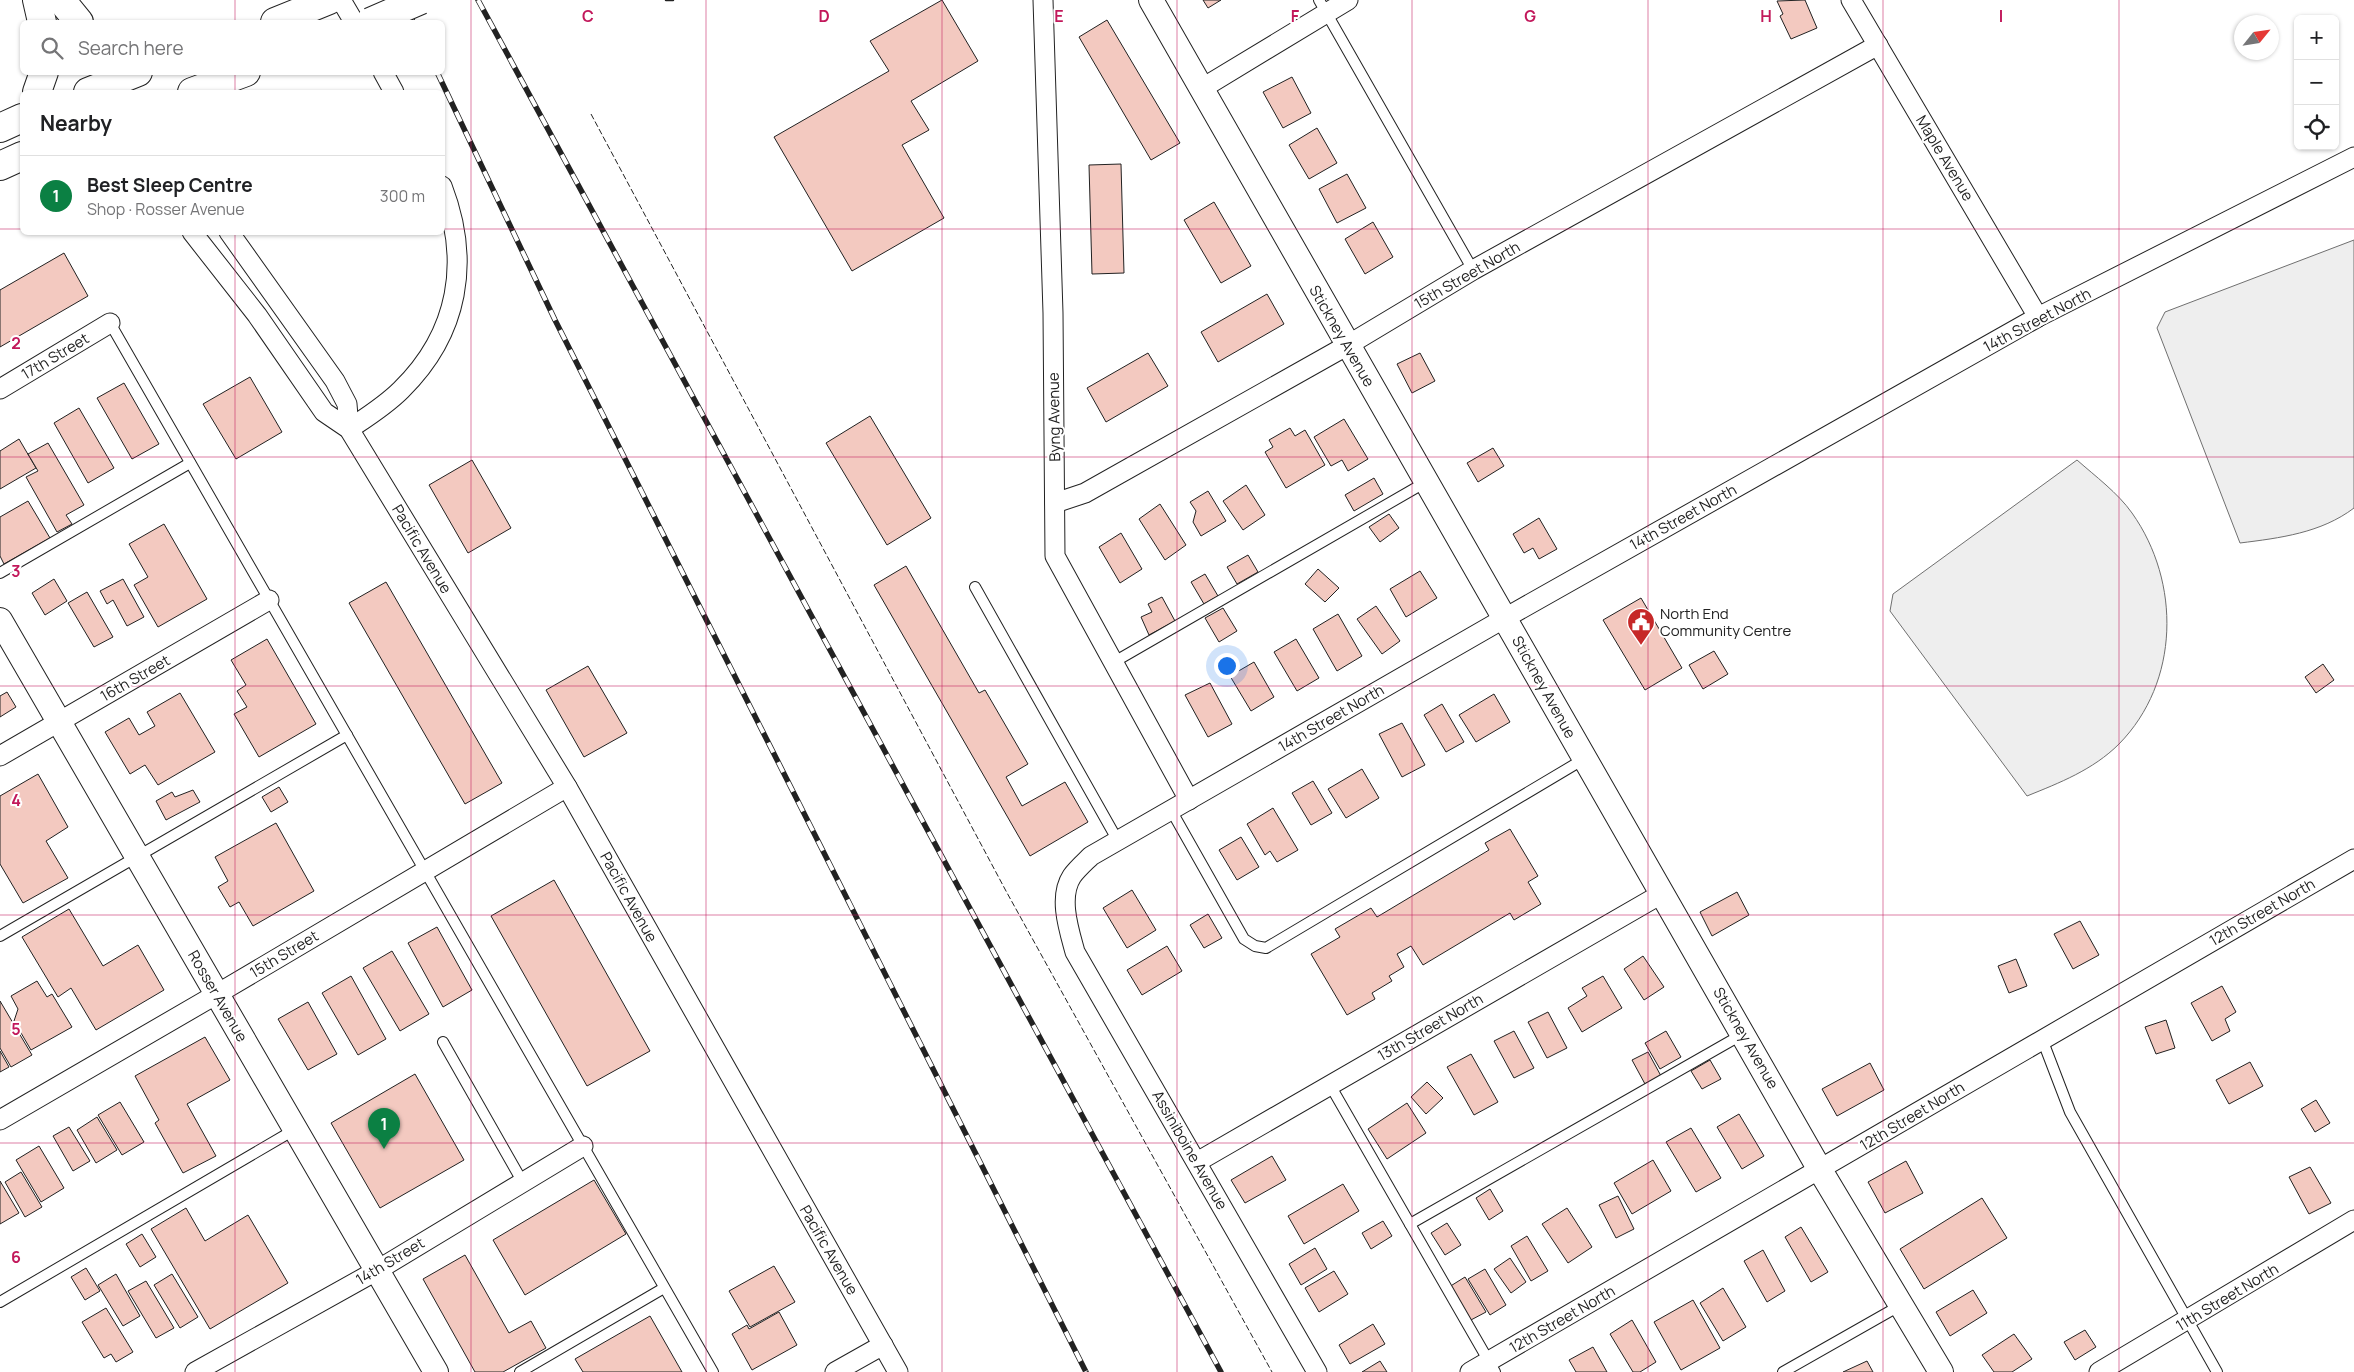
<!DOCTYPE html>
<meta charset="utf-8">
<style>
:root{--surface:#fff;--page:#f6f6f6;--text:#202124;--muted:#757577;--line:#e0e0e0;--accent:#0b8043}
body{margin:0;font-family:Manrope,sans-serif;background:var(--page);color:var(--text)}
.controls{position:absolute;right:15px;top:15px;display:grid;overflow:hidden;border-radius:8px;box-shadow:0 1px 4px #0004}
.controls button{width:45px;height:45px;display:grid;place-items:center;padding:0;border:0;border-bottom:1px solid var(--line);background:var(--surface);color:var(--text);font:25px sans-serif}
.compass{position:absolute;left:2234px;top:15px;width:45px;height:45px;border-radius:50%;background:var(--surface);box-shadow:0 1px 4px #0004;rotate:60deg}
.you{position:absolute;left:1226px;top:665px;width:18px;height:18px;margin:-12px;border:4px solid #fff;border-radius:50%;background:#1a73e8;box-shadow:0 0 0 8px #1a73e833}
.badge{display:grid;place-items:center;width:32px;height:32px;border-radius:50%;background:var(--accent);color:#fff;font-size:16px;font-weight:700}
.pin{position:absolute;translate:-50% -41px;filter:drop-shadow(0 1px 2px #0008)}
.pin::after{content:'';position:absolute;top:26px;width:18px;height:15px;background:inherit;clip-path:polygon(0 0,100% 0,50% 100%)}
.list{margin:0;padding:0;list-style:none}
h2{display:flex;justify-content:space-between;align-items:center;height:65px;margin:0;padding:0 20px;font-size:21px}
h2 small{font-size:16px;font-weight:400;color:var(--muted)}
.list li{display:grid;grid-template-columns:32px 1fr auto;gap:15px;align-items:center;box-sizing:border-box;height:80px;padding:0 20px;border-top:1px solid var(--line)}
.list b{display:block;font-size:19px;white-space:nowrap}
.list p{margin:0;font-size:16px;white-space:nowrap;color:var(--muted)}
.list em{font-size:16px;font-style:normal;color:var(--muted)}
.icon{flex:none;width:28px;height:28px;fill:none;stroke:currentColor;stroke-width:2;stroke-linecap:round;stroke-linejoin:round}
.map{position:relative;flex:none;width:2354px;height:1372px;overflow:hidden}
.search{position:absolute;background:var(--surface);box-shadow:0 1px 4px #0004;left:20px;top:20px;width:425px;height:55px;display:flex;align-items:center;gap:12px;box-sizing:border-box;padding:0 18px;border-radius:8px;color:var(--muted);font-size:19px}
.panel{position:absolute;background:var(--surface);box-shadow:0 1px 4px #0004;left:20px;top:90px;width:425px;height:145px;border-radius:8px}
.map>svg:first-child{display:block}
</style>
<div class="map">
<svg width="2354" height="1372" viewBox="0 0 2354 1372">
<rect width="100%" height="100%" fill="#fff"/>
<g fill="#eee" stroke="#6f6f6f">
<path d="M2354 240V508C2321 533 2280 538 2240 543L2157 328 2165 312Z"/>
<path d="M2077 460C2095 476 2118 493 2132 513 2181 582 2180 682 2119 744 2093 770 2059 783 2027 796L1890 611 1893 594Z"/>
</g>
<g fill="#f3c9c0" stroke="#222">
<path d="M942 0 978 61 911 101 929 130 902 145 944 218 852 271 774 137 889 71 870 41Z"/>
<path d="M1203 0H1221L1208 8Z"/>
<path d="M1805 0 1817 28 1791 39 1780 16 1783 14 1777 1Z"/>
<path d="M1107 20 1180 143 1151 160 1079 37Z"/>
<path d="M1292 77 1311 113 1283 128 1263 92Z"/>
<path d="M1317 128 1337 163 1309 179 1289 145Z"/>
<path d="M1121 164 1124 273 1092 274 1089 165Z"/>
<path d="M1347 174 1366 208 1337 223 1319 189Z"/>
<path d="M1214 202 1251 266 1221 283 1184 220Z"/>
<path d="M1373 222 1393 257 1365 274 1345 239Z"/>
<path d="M64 253 88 296 0 347V290Z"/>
<path d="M1267 294 1284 324 1218 362 1201 332Z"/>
<path d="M1148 353 1168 386 1106 422 1087 388Z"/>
<path d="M1420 353 1435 381 1412 393 1397 364Z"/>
<path d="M250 377 282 432 236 459 203 404Z"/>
<path d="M124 383 159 444 132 459 97 398Z"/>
<path d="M79 408 114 468 88 483 54 423Z"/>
<path d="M870 416 931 518 887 545 826 443Z"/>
<path d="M1344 419 1368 459 1348 471 1342 460 1331 466 1314 437Z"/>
<path d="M1290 428 1295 436 1305 430 1325 465 1286 488 1265 452 1273 447 1269 440Z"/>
<path d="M19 439 36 468 0 489V451Z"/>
<path d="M48 443 84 505 66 515 72 524 57 532 26 477 38 471 28 454Z"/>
<path d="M1493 448 1504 466 1478 482 1467 463Z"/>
<path d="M472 460 511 528 468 553 429 485Z"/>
<path d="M1374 478 1383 494 1354 511 1345 495Z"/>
<path d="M1246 485 1265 515 1243 530 1223 501Z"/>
<path d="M1208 491 1226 521 1201 536 1193 522 1196 511 1190 502Z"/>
<path d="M28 501 50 538 4 564 0 556V517Z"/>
<path d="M1160 504 1186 545 1165 560 1139 519Z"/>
<path d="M1389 514 1399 528 1380 542 1369 527Z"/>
<path d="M1539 518 1557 549 1539 559 1533 548 1524 553 1513 534Z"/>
<path d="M164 524 207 599 158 627 134 585 148 577 129 544Z"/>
<path d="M1121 533 1142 569 1120 583 1099 547Z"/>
<path d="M1248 555 1258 572 1237 584 1227 567Z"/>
<path d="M906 566 979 693 985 690 1028 764 1006 777 1022 806 1065 782 1088 822 1030 856 874 585Z"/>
<path d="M1318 569 1339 588 1325 602 1305 584Z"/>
<path d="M1420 571 1437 598 1406 617 1390 589Z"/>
<path d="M1205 574 1218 596 1204 604 1191 582Z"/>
<path d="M54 579 67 601 45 615 32 593Z"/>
<path d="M123 579 144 617 127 626 113 600 107 604 100 591Z"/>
<path d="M386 582 502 783 465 804 349 603Z"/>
<path d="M87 592 113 637 94 647 68 603Z"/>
<path d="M1162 597 1175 621 1149 635 1141 617 1152 612 1148 604Z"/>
<path d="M1641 598 1682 668 1645 690 1603 620Z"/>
<path d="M1376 606 1400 641 1382 654 1357 619Z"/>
<path d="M1223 608 1237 631 1219 642 1205 618Z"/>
<path d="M1338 614 1362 656 1337 671 1313 629Z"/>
<path d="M267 639 316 724 259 757 234 714 247 707 237 691 246 685 231 660Z"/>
<path d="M1296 639 1319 678 1297 691 1274 652Z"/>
<path d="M1714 651 1728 674 1703 689 1689 665Z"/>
<path d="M1254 662 1274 697 1251 711 1230 676Z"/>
<path d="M2323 664 2334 680 2316 693 2305 677Z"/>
<path d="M588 666 627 733 584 757 546 690Z"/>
<path d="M1210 683 1232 724 1208 737 1185 695Z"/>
<path d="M7 692 16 707 0 717V696Z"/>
<path d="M180 693 215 752 158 785 145 765 130 774 105 732 129 718 139 735 155 726 147 712Z"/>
<path d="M1494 694 1510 722 1476 742 1459 715Z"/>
<path d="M1442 704 1464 742 1446 752 1424 715Z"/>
<path d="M1402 723 1425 765 1402 777 1379 734Z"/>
<path d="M1362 769 1379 798 1346 818 1328 789Z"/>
<path d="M38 774 68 827 46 841 68 878 23 903 0 864V796Z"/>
<path d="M1313 781 1332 813 1311 825 1292 793Z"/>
<path d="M279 787 288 802 271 812 262 797Z"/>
<path d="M193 790 200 802 166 820 156 801 172 792 175 797Z"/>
<path d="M1273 808 1298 850 1277 862 1270 851 1265 855 1247 824Z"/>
<path d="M276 823 314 891 253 926 239 902 230 907 218 887 228 881 215 857Z"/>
<path d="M1510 829 1538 876 1528 882 1541 904 1514 920 1510 913 1423 965 1411 946 1397 954 1404 967 1389 976 1392 981 1372 993 1375 999 1347 1015 1311 954 1340 937 1335 929 1371 908 1377 917 1489 850 1485 843Z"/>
<path d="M1241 837 1259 867 1237 880 1219 850Z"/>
<path d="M554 880 650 1051 587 1086 491 916Z"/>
<path d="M1132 890 1156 930 1127 948 1103 908Z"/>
<path d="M1737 892 1749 915 1712 936 1700 912Z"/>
<path d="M69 909 103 966 138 945 164 990 96 1030 71 988 58 997 22 937Z"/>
<path d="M1208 914 1222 938 1204 948 1190 925Z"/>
<path d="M2080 921 2099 955 2073 969 2054 934Z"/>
<path d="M437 927 472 990 443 1007 408 943Z"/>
<path d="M1167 946 1182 971 1142 995 1127 970Z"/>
<path d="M392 951 429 1014 400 1031 363 968Z"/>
<path d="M1643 956 1664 987 1644 1000 1624 969Z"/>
<path d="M2016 959 2027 986 2009 993 1998 966Z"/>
<path d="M351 976 386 1039 358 1055 322 993Z"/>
<path d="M1603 976 1622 1008 1582 1032 1568 1008 1587 996 1582 988Z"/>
<path d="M37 981 47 997 52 994 72 1027 31 1050 14 1021 18 1009 11 996Z"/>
<path d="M2222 986 2236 1012 2225 1019 2230 1031 2212 1041 2191 1003Z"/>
<path d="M0 1001 32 1055 11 1067 0 1048Z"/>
<path d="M308 1002 337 1054 308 1070 278 1019Z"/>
<path d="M1548 1012 1567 1048 1547 1058 1528 1022Z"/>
<path d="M2166 1020 2175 1048 2156 1054 2145 1027Z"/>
<path d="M1514 1031 1534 1068 1514 1078 1494 1041Z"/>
<path d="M1666 1031 1681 1057 1660 1069 1645 1043Z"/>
<path d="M205 1037 230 1080 187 1104 216 1156 183 1173 155 1123 159 1120 135 1076Z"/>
<path d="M0 1051 9 1067 0 1072Z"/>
<path d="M1648 1052 1661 1076 1645 1084 1632 1060Z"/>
<path d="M1471 1054 1498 1102 1474 1115 1447 1067Z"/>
<path d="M1710 1060 1721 1079 1702 1089 1691 1071Z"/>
<path d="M2250 1062 2263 1086 2229 1104 2216 1080Z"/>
<path d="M1870 1063 1884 1090 1837 1116 1822 1089Z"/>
<path d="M415 1074 464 1160 380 1208 331 1123Z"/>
<path d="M1427 1082 1443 1098 1426 1114 1411 1097Z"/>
<path d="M2316 1100 2330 1123 2315 1132 2301 1109Z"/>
<path d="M120 1102 144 1142 122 1155 98 1115Z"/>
<path d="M1407 1103 1426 1133 1387 1159 1368 1129Z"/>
<path d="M1739 1114 1764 1156 1742 1169 1717 1127Z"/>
<path d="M97 1117 117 1150 96 1163 77 1130Z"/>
<path d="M69 1127 90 1161 73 1171 53 1136Z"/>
<path d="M1691 1128 1721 1178 1696 1192 1666 1142Z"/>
<path d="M39 1146 64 1188 41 1202 16 1160Z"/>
<path d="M1272 1156 1286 1180 1245 1203 1231 1180Z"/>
<path d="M1653 1160 1671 1191 1632 1214 1614 1183Z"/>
<path d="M1906 1161 1923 1193 1885 1213 1868 1182Z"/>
<path d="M2310 1167 2331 1203 2309 1214 2289 1177Z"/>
<path d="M21 1172 42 1207 25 1217 5 1182Z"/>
<path d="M594 1180 626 1234 525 1295 493 1240Z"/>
<path d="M0 1181 19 1213 0 1224Z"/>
<path d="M1343 1184 1359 1211 1304 1244 1288 1216Z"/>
<path d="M1490 1189 1503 1211 1489 1220 1476 1198Z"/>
<path d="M1618 1196 1634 1229 1616 1238 1599 1205Z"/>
<path d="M1982 1198 2007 1238 1924 1289 1900 1249Z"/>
<path d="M186 1208 205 1241 248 1215 288 1283 210 1329 151 1229Z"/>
<path d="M1567 1208 1592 1247 1568 1263 1542 1224Z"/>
<path d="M1383 1221 1392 1236 1371 1249 1362 1233Z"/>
<path d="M1447 1223 1461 1245 1445 1255 1431 1233Z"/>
<path d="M1801 1227 1828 1272 1811 1282 1785 1237Z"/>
<path d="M142 1234 156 1257 140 1267 126 1244Z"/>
<path d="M1527 1236 1548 1271 1531 1281 1511 1246Z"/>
<path d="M1315 1248 1327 1269 1301 1285 1289 1264Z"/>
<path d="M1763 1250 1785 1291 1767 1302 1744 1261Z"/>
<path d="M465 1255 509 1333 531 1321 546 1348 503 1372H475L423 1279Z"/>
<path d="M1510 1258 1526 1282 1511 1293 1494 1269Z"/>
<path d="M774 1266 795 1302 750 1327 729 1291Z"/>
<path d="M86 1268 100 1291 85 1300 71 1277Z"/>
<path d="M1485 1269 1506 1305 1490 1315 1468 1279Z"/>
<path d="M1334 1271 1348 1294 1319 1312 1305 1288Z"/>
<path d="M116 1274 140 1316 123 1326 98 1285Z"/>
<path d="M172 1274 198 1317 180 1328 154 1285Z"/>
<path d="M1465 1277 1486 1312 1469 1321 1449 1287Z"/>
<path d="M146 1281 174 1328 156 1338 128 1291Z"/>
<path d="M1723 1288 1746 1327 1723 1341 1700 1303Z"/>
<path d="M1973 1290 1987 1313 1950 1336 1936 1312Z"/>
<path d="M1693 1300 1720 1348 1681 1370 1654 1322Z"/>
<path d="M106 1308 133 1352 116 1362 111 1354 104 1358 82 1322Z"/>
<path d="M779 1312 797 1345 752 1370 732 1334 747 1325 749 1329Z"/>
<path d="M650 1316 682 1372H583L575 1359Z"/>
<path d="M1632 1320 1656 1362 1640 1372H1633L1610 1334Z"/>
<path d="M1373 1324 1385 1344 1350 1364 1339 1345Z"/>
<path d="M2085 1330 2096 1347 2075 1360 2064 1342Z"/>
<path d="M2014 1334 2032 1359 2012 1372H1994L1982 1355Z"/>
<path d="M1593 1347 1607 1372H1576L1569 1360Z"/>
<path d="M1380 1361 1387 1372H1362Z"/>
<path d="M1867 1361 1873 1372H1843Z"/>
</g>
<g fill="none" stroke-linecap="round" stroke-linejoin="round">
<defs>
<g id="service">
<path d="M1319 0 1473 270"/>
<path d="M110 323 713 1372"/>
<path d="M0 573 190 463"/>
<path d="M975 587 1118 841"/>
<path d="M1114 662 1426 482"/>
<path d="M1171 810 1244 939 1255 946 1266 948 1584 759"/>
<path d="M0 936 347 735"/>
<path d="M2042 1039 2070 1112 2217 1372"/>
<path d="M443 1042 522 1181"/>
<path d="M1330 1085 1495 1372"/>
<path d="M1410 1224 1743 1034"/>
<path d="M0 1302 294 1130"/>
<path d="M520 1372 664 1288"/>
<path d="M1783 1372 1901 1305"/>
</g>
<g id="minor">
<path d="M341 0 354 22"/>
<path d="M1043 0 1053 313 1055 556 1189 800"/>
<path d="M1851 0 2038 317"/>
<path d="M383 72 394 92"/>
<path d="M1201 89 1348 0"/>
<path d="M192 232 257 315 324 412 349 429 567 787 898 1372"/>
<path d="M229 232 335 381 347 404 349 429"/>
<path d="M0 389 110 323"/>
<path d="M349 429C367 417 385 406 401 390 459 333 471 261 442 186"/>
<path d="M1055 503 1085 493 1348 345 1473 270 1878 45"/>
<path d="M0 756 269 600"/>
<path d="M0 1120 217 994 567 787"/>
<path d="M1197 1162 1663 893"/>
<path d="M195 1372 376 1271 583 1146"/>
<path d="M835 1372 883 1345"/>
<path d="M1317 1372 1075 952C1069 930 1058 897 1072 876 1077 869 1085 862 1091 856L1505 618 2038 317 2354 157"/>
<path d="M1470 1372 2354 859"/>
<path d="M2099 1372 2354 1220"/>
</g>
<g id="tertiary">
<path d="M1151 0 1820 1170 1941 1372"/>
<path d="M0 620 436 1372"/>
</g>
<g id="primary">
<path d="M37 0 42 22"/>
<path d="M61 0 79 22"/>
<path d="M275 22 329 0"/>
<path d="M37 92 44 72"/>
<path d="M88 92 138 72"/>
<path d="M192 92 246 72"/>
<path d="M0 128 22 118"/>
<path d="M0 166 22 156"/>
</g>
</defs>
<use href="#service" stroke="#222" stroke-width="12"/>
<use href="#minor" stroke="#222" stroke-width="21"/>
<use href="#tertiary" stroke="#222" stroke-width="26"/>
<use href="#primary" stroke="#222" stroke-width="30"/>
<use href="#service" stroke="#fff" stroke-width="10"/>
<use href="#minor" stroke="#fff" stroke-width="19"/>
<use href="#tertiary" stroke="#fff" stroke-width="24"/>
<use href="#primary" stroke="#fff" stroke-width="28"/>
<defs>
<g id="rail">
<path d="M403 0 413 22"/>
<path d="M478 0 1221 1372"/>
<path d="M437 72 555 320 1086 1372"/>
</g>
</defs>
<use href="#rail" stroke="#222" stroke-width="5.5"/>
<use href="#rail" stroke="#fff" stroke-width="4" stroke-dasharray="11" stroke-linecap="butt"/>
<defs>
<path id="primary-bridge" d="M370 22 421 0"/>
</defs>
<use href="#primary-bridge" stroke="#222" stroke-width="30" stroke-linecap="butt"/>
<use href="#primary-bridge" stroke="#fff" stroke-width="28"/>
<path stroke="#222" stroke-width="1" stroke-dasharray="6 2.5" stroke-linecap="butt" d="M591 114 1006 891 1272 1372"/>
<path stroke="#222" stroke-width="2.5" d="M666 0H673"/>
</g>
<path fill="none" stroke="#c2185b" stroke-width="1" stroke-opacity="0.55" d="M235 0V22M471 0V1372M706 0V1372M942 0V1372M1177 0V1372M1412 0V1372M1648 0V1372M1883 0V1372M2119 0V1372M235 72V92M0 229H22M442 229H2354M235 232V1372M0 457H2354M0 686H2354M0 915H2354M0 1143H2354"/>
<defs>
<symbol id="civic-pin" viewBox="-11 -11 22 30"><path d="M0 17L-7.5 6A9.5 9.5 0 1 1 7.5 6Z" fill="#c62828" stroke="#fff"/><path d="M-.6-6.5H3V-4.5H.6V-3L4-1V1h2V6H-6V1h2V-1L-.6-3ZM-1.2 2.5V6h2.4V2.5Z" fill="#fff"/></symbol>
</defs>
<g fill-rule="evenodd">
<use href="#civic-pin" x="1625" y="606" width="32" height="43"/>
</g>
<g text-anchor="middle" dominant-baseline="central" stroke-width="4" stroke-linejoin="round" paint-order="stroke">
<g font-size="15" fill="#222" stroke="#fff">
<text transform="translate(1945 158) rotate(59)">Maple Avenue</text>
<text transform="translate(1467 275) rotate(-30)">15th Street North</text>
<text transform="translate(2037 320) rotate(-28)">14th Street North</text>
<text transform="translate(1342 336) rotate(60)">Stickney Avenue</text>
<text transform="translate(55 356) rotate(-31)">17th Street</text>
<text transform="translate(1054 417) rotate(-91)">Byng Avenue</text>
<text transform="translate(1683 517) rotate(-29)">14th Street North</text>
<text transform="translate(422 549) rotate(59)">Pacific Avenue</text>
<text transform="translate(135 678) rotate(-30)">16th Street</text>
<text transform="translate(1544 687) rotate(61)">Stickney Avenue</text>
<text transform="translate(1331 718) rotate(-30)">14th Street North</text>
<text transform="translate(629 897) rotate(61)">Pacific Avenue</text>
<text transform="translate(2262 912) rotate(-30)">12th Street North</text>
<text transform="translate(284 954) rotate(-31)">15th Street</text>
<text transform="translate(218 996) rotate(60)">Rosser Avenue</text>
<text transform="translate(1430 1027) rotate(-30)">13th Street North</text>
<text transform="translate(1746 1038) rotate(60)">Stickney Avenue</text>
<text transform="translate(1912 1116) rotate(-31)">12th Street North</text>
<text transform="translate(1190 1150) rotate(60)">Assiniboine Avenue</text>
<text transform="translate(829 1250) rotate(60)">Pacific Avenue</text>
<text transform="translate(390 1261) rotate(-31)">14th Street</text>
<text transform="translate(2227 1297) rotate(-31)">11th Street North</text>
<text transform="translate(1562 1319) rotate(-30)">12th Street North</text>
</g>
<g font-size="15" fill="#222" stroke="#fff" text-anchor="start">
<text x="1660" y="613">North End<tspan x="1660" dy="17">Community Centre</tspan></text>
</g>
</g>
<g font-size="16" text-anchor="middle" font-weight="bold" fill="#c2185b" stroke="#fff" stroke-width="4" stroke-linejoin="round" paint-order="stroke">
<text x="588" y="22">C</text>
<text x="824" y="22">D</text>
<text x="1059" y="22">E</text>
<text x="1295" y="22">F</text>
<text x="1530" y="22">G</text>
<text x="1766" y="22">H</text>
<text x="2001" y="22">I</text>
<text x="16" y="349">2</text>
<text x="16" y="577">3</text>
<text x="16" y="806">4</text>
<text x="16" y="1035">5</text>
<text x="16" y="1263">6</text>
</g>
</svg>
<div class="controls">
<button>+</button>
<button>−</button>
<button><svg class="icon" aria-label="locate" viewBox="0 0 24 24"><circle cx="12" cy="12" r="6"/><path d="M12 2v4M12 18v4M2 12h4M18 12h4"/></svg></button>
</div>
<svg class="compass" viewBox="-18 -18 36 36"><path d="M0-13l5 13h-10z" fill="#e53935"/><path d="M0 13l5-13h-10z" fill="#757577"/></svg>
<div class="you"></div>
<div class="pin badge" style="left:384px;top:1149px">1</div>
<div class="search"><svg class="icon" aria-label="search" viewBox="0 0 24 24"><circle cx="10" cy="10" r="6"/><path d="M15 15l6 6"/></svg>Search here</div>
<section class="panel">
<h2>Nearby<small></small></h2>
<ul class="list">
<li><span class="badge">1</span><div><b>Best Sleep Centre</b><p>Shop · Rosser Avenue</p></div><em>300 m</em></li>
</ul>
</section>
</div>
